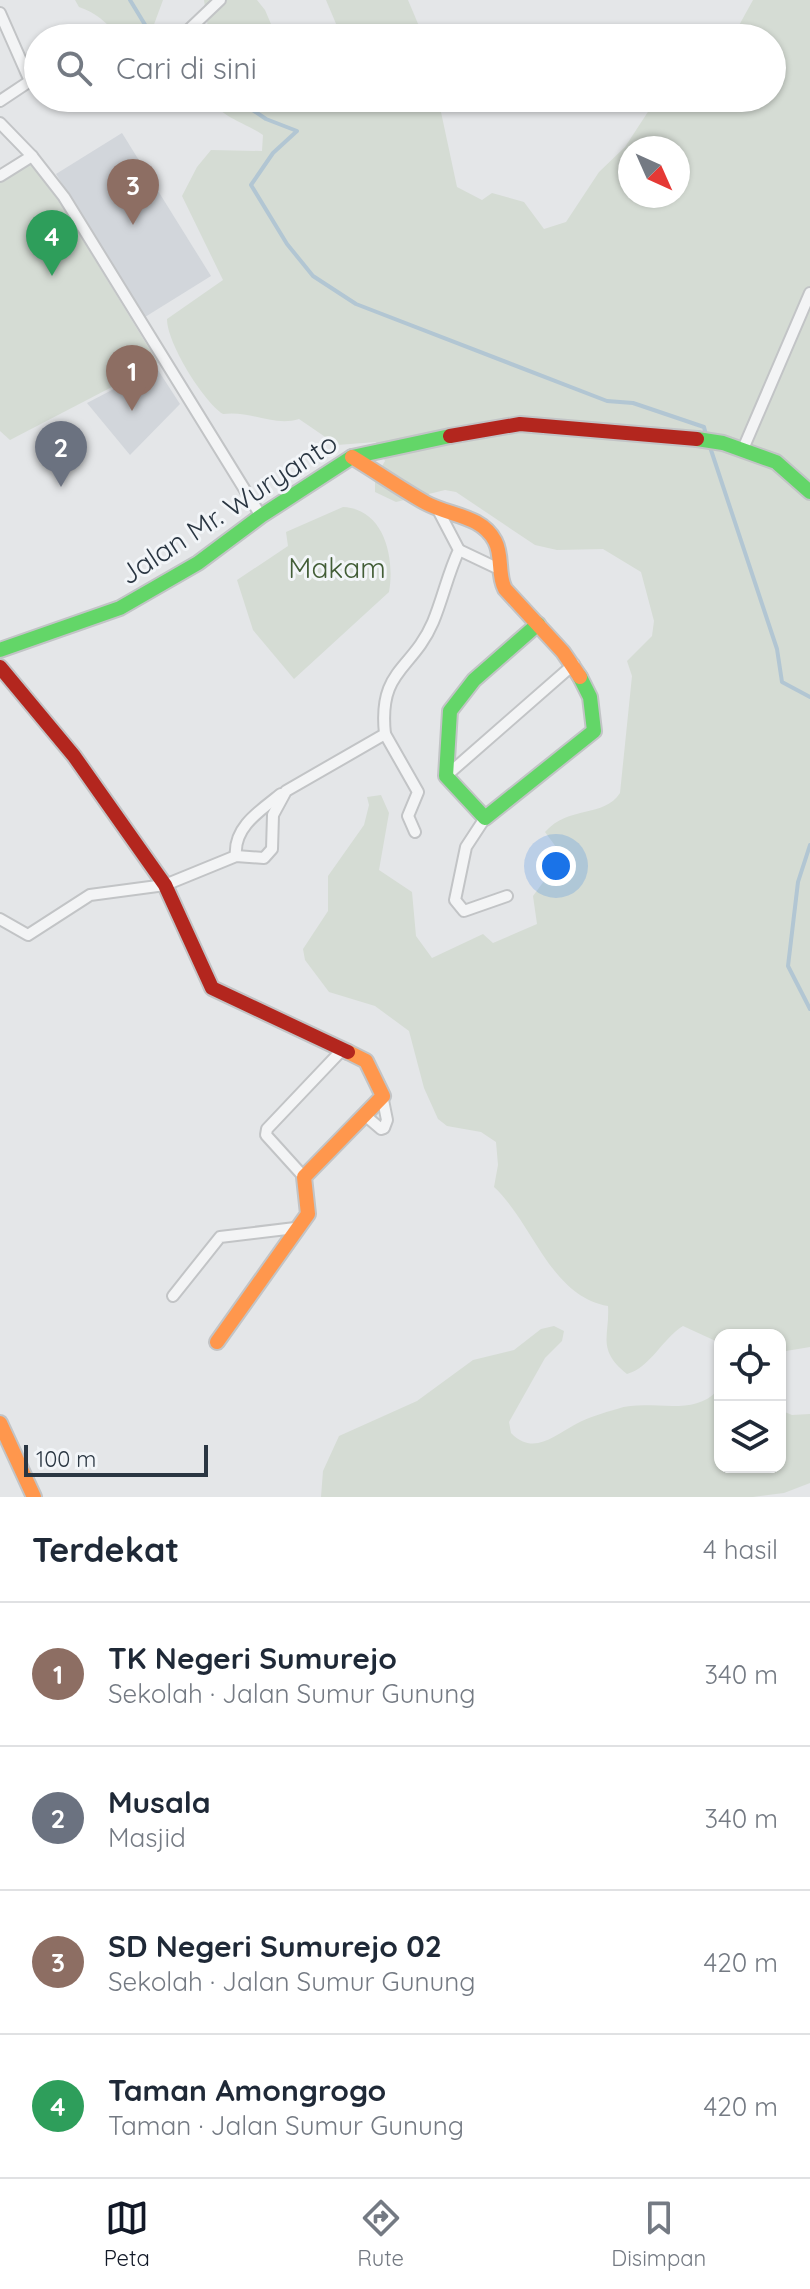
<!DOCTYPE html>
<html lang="id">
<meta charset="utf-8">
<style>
:root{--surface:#fff;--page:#f6f6f7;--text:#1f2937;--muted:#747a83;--line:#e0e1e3;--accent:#111827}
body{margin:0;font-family:Quicksand,sans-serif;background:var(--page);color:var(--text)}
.controls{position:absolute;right:24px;bottom:24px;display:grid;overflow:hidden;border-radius:16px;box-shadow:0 2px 6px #0004}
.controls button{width:72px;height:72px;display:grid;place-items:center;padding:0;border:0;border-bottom:2px solid var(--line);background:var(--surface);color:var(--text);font:40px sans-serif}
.compass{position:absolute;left:618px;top:136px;width:72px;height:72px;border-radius:50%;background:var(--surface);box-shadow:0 2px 6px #0004;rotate:135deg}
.scale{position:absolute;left:24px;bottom:20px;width:184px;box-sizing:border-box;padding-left:8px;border:4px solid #2a3642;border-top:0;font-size:22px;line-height:28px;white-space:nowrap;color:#2a3642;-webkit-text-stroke:6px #f2f5f8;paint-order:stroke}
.you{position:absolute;left:556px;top:866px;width:28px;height:28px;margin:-20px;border:6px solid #fff;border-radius:50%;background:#1a73e8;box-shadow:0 0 0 12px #1a73e833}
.badge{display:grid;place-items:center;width:52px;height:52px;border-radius:50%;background:var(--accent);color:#fff;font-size:26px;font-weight:700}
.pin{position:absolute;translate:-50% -66px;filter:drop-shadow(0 2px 4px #0008)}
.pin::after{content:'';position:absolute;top:42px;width:28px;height:24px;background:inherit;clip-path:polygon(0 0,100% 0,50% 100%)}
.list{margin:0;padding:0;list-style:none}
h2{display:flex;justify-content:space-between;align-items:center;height:104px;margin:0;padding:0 32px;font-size:34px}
h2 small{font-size:26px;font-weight:400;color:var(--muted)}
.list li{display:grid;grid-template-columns:52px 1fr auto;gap:24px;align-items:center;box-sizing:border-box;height:144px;padding:0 32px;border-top:2px solid var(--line)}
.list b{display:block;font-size:30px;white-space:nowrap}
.list p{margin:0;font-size:26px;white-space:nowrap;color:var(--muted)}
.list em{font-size:26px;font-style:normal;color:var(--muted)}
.icon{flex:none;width:44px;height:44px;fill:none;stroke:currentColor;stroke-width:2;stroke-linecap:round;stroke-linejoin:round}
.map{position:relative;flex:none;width:810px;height:1497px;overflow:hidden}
.search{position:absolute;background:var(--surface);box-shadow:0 2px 6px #0004;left:24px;right:24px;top:24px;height:88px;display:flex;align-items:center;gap:20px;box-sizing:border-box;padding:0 28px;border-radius:44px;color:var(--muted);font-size:30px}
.sheet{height:680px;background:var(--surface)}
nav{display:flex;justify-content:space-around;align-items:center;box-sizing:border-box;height:112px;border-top:2px solid var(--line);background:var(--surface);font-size:22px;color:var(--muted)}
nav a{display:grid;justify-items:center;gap:4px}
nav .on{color:var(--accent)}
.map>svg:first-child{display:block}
</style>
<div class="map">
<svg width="810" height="1497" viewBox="0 0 810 1497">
<rect width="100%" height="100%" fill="#e4e6e8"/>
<g fill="#d2d6db">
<path d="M122 133 211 276 145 317 56 174Z"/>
<path d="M156 367 180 404 130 455 87 403Z"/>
</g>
<g fill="#d5dcd4" fill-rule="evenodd">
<path d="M75 0H163L149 38C106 38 112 18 79 7Z"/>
<path d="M204 0H257L265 10 277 38H203L208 28Z"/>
<path d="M326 0H408L424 38H342Z"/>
<path d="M753 0H810V1347L780 1352V1335H720V1343L683 1326C662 1339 650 1368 627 1374 596 1349 610 1336 608 1306 550 1296 533 1223 494 1187L498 1165 496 1142 481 1132 447 1126 438 1119 424 1088 409 1031 375 1006 329 992 305 960 303 949 328 911V876L364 825 369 805 367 797 381 795 389 813 379 870 412 892 416 936 432 958 483 934 493 943 537 924 533 896 552 870 559 851 545 832C569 805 604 818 620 793L632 676 627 661 652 636 654 621 641 572 603 549 557 550 535 545 456 492 445 490 396 502 375 492V478L385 461 376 442 337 445 299 419C274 427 250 410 223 414 203 401 167 343 167 319L223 280 182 196 197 167 211 150 262 151 263 135C242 121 224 119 209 98H438L457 187 482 200 492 193 524 202 544 229 566 222 599 172 625 147 657 98H772V38H732ZM630 148H678V196H630Z"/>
<path d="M31 163 51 188 158 363 10 440 0 431V181Z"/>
<path d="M343 507C385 509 395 559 389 592L294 679 253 630 237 580 288 546 286 532Z"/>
<path d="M554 1326 564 1331 562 1341 545 1358 509 1422 511 1433C534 1456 553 1436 576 1424 589 1417 603 1413 617 1409 649 1398 692 1418 717 1391L720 1392V1467H780V1410L792 1415 810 1414V1483L784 1493 753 1497H321L323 1471 339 1436 417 1401 473 1360 514 1350 541 1329Z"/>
</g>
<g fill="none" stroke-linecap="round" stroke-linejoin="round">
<g stroke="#b2c6d3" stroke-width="4">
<path d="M130 0 147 28 165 38"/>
<path d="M235 98 266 119 297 131 273 153 251 185 287 244 313 276 356 304 607 401 633 403 704 427 706 435"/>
<path d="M710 447 777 649 782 682 810 697"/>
<path d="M810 845 798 882 788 966 810 1009"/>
</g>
<defs>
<g id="street">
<path d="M0 13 30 81 0 101"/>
<path d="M180 38 220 0"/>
<path d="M0 123 32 156 64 197 261 516"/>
<path d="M0 176 32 156"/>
<path d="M743 449 810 293"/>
<path d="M459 550 499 569"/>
<path d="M385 734 418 792 408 816 415 832"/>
<path d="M446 776 574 664"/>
<path d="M485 818 466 847 455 900 464 911 507 896"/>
<path d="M236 856C233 827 261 810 281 794"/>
<path d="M0 919 28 935 90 895 165 885 236 856 264 858 272 849 273 815 286 791 385 734C378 669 412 671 433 622 443 598 448 573 459 550L437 508"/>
<path d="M367 1117 381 1129 384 1128 387 1120 383 1100"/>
<path d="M304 1177 266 1135 267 1129 342 1050"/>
<path d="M173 1296 220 1237 295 1228"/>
</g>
<g id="fast">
<path d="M697 439 723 443 776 462 810 492"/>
<path d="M538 624 474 680 450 711 446 776 485 818 594 731 590 697 580 677"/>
<path d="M0 650 120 608 198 563 261 516 352 457 450 436"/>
</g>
<g id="slow">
<path d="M352 457C377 472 401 489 426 503 450 516 481 515 495 541 503 556 497 574 505 589L563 652 580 677"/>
<path d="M217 1342 308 1214 304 1177 383 1096 366 1061 348 1052"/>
<path d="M0 1423 34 1497"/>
</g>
<g id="jam">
<path d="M450 436 520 424 697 439"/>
<path d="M0 667 74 756 165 885 212 988 348 1052"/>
</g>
</defs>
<use href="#street" stroke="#c2c4c6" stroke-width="14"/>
<use href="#fast" stroke="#c2c4c6" stroke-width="18"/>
<use href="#slow" stroke="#c2c4c6" stroke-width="18"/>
<use href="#jam" stroke="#c2c4c6" stroke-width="18"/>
<use href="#street" stroke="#f3f4f5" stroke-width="10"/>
<use href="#fast" stroke="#63d668" stroke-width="14"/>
<use href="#slow" stroke="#ff974d" stroke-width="14"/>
<use href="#jam" stroke="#b3261e" stroke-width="14"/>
</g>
<g text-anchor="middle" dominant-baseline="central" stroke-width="6" stroke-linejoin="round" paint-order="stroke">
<g font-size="28" fill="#2a3642" stroke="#f2f5f8">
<text transform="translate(228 508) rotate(-33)">Jalan Mr. Wuryanto</text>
</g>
<g font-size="28" fill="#435e37" stroke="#f2f5f8">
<text x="337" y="567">Makam</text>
</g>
</g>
</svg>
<div class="controls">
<button><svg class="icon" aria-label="locate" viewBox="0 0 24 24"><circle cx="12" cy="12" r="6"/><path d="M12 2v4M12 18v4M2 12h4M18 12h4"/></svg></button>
<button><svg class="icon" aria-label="layers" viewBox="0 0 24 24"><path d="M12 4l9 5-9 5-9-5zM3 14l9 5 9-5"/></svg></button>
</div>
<svg class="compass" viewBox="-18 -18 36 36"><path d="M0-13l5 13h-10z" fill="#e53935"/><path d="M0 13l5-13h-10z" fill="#747a83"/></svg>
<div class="scale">100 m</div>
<div class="you"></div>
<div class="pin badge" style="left:132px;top:411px;background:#8d6e63">1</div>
<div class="pin badge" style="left:61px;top:487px;background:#6b7280">2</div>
<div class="pin badge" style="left:133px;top:225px;background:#8d6e63">3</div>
<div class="pin badge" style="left:52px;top:276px;background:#2e9e5b">4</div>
<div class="search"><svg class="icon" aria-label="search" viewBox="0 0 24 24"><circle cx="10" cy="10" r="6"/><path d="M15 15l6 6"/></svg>Cari di sini</div>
</div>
<section class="sheet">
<h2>Terdekat<small>4 hasil</small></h2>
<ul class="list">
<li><span class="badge" style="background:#8d6e63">1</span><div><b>TK Negeri Sumurejo</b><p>Sekolah · Jalan Sumur Gunung</p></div><em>340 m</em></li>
<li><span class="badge" style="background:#6b7280">2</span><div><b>Musala</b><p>Masjid</p></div><em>340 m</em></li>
<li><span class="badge" style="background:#8d6e63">3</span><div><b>SD Negeri Sumurejo 02</b><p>Sekolah · Jalan Sumur Gunung</p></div><em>420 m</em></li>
<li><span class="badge" style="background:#2e9e5b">4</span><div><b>Taman Amongrogo</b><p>Taman · Jalan Sumur Gunung</p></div><em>420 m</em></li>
</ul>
</section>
<nav>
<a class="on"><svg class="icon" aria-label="map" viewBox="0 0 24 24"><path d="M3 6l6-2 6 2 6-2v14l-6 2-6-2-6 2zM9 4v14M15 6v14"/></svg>Peta</a>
<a><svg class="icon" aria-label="directions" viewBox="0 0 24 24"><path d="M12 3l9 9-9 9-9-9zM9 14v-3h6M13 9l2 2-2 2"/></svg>Rute</a>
<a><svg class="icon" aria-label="saved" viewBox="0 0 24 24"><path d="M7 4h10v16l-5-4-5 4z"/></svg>Disimpan</a>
</nav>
